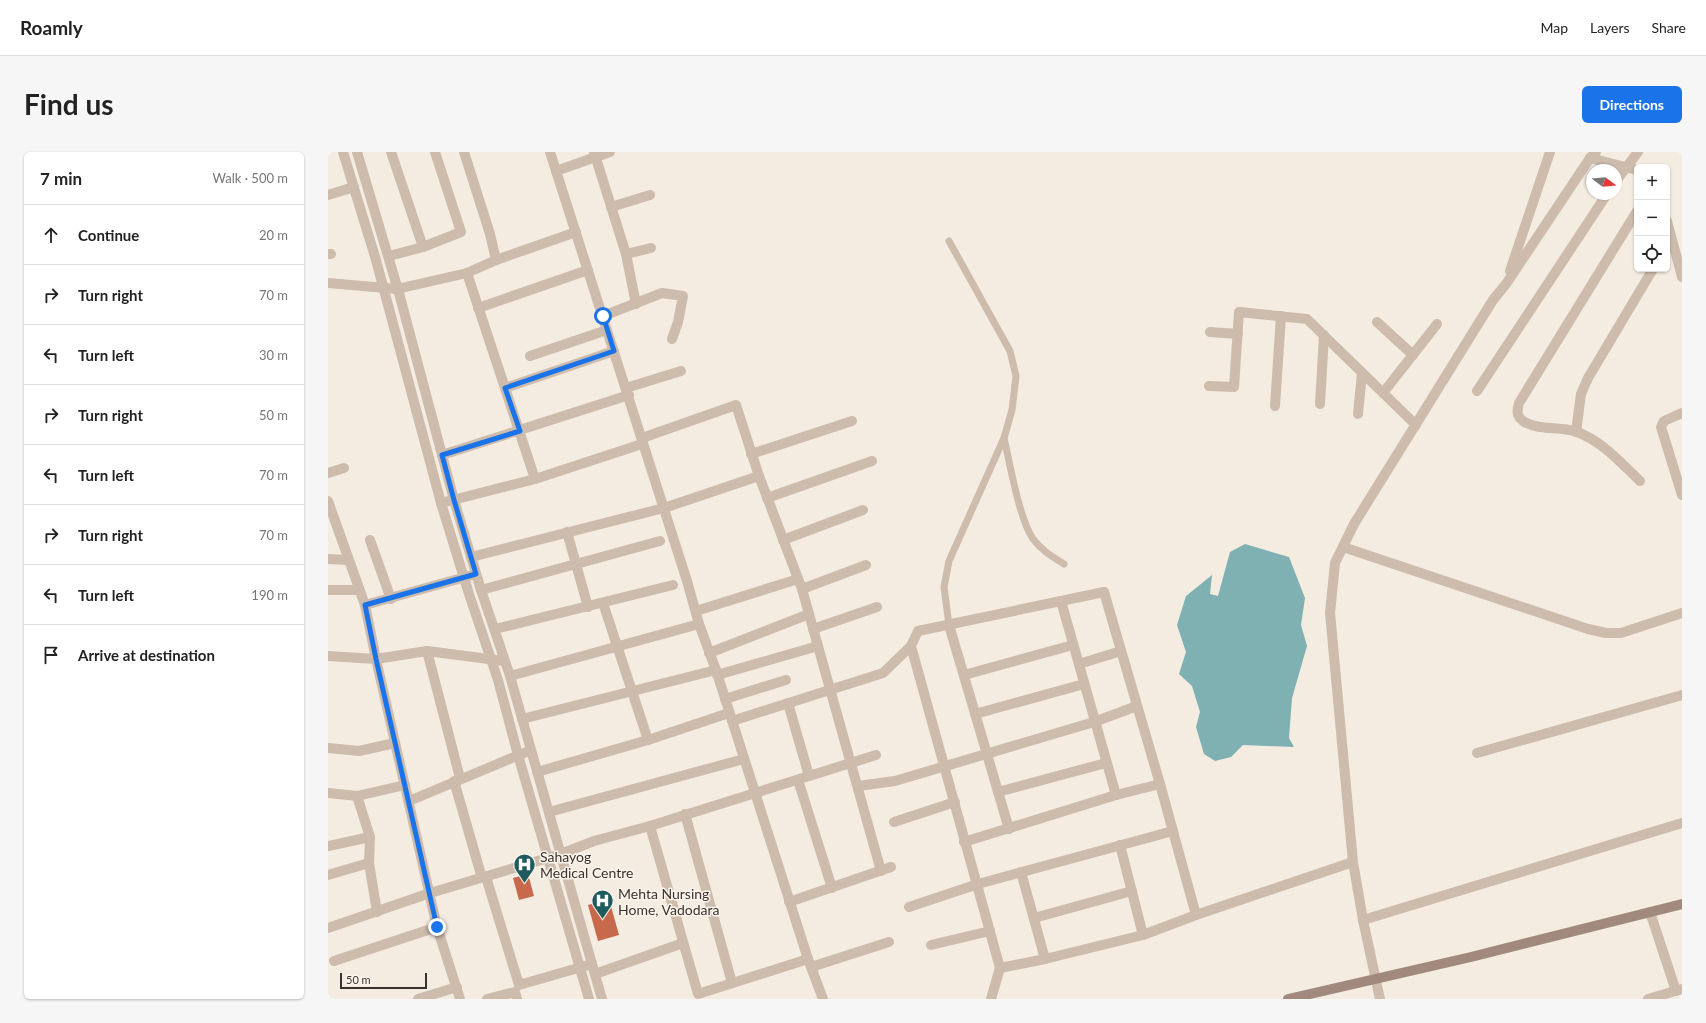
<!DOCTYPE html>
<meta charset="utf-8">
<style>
:root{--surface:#fff;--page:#f6f6f6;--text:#222;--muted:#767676;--line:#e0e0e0;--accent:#1a73e8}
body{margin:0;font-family:Lato,sans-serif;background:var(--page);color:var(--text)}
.controls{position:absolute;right:12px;top:12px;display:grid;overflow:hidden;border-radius:6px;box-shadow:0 1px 3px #0004}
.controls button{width:36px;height:36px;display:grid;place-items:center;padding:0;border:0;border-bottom:1px solid var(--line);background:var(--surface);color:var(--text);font:20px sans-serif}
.compass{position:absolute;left:1258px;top:12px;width:36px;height:36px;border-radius:50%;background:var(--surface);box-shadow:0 1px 3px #0004;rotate:106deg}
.scale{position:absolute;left:12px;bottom:10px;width:87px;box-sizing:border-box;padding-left:4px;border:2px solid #3b302b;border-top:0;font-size:11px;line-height:14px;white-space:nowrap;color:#3b302b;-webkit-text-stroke:3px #fbf5ee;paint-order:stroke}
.stop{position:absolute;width:12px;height:12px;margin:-9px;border:3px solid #1a73e8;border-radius:50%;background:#fff}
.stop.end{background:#1a73e8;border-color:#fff;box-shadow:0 1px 4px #0008}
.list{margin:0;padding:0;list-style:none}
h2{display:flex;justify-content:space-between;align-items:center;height:52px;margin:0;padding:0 16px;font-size:17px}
h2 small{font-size:13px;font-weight:400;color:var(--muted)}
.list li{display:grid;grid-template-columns:26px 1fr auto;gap:12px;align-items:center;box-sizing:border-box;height:60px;padding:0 16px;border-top:1px solid var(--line)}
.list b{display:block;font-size:15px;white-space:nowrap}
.list em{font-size:13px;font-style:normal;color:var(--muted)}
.icon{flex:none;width:22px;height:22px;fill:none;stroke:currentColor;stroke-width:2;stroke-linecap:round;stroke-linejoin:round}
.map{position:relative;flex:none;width:1354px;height:847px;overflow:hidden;border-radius:6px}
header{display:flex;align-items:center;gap:24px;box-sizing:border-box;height:56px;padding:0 20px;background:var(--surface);border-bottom:1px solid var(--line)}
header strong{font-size:19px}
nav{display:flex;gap:22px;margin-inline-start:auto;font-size:14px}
.intro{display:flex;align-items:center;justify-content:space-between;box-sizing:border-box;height:96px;padding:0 24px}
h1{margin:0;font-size:28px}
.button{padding:10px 18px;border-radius:6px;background:var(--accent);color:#fff;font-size:14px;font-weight:700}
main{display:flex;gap:24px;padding:0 24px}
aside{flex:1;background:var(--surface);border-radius:6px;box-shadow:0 1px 3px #0004}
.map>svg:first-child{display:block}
</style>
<header>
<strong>Roamly</strong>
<nav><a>Map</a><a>Layers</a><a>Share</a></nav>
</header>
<div class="intro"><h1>Find us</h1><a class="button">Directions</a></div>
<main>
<aside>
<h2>7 min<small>Walk · 500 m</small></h2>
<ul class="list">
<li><svg class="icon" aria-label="ahead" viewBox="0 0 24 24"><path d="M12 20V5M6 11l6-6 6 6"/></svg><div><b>Continue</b></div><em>20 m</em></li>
<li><svg class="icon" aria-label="right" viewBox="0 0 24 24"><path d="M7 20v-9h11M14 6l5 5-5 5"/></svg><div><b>Turn right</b></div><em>70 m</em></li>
<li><svg class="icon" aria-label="left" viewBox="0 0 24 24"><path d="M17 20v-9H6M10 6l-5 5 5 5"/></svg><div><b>Turn left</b></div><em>30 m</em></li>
<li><svg class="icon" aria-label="right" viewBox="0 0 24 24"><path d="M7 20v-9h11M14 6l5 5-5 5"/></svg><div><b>Turn right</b></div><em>50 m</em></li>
<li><svg class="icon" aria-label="left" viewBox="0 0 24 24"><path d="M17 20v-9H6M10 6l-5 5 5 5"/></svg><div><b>Turn left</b></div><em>70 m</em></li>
<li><svg class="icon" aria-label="right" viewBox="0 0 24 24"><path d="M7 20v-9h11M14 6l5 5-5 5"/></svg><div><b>Turn right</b></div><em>70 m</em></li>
<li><svg class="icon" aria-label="left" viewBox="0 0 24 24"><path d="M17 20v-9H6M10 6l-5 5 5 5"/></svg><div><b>Turn left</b></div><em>190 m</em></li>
<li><svg class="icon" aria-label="arrive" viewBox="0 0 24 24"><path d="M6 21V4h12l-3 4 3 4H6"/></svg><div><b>Arrive at destination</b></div></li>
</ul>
</aside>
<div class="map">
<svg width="1354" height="847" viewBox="0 0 1354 847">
<rect width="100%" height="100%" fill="#f4ebe1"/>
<path fill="#7fb0b2" d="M917 392 961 405 977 446 973 473 979 494 964 546 961 586 966 595 915 593 903 605 887 609 876 602 868 575 872 560 864 534 851 522 858 500 849 473 858 444 884 423 882 442 890 444 902 400Z"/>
<g fill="#c8694b">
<path d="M200 722 206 744 191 748 185 726Z"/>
<path d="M281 747 291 783 270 789 260 753Z"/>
</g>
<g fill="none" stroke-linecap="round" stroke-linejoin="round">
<g stroke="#cdbbac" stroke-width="7">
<path d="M621 89 682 199 688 224 684 258 676 286 621 409 616 435 621 473"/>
<path d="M676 286C682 312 691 366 705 387 713 398 725 405 736 412"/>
</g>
<g stroke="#cdbbac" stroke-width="10">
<path d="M63 0 95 95"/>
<path d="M136 0 162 82 168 108"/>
<path d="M222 0 359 429 371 472 388 518 480 807 495 847"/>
<path d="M266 0 298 102 308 152"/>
<path d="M1262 6 1309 18"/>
<path d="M228 19 282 0"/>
<path d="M1288 29 1310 0"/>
<path d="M0 43 26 35"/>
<path d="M283 55 322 43"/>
<path d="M1309 59 1191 251C1189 258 1188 264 1195 269 1210 279 1233 274 1249 280 1274 289 1293 311 1312 329"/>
<path d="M1339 69 1354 125"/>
<path d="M0 102H3"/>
<path d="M298 102 323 96"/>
<path d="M61 104 95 95 133 80 107 0"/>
<path d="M139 121 207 327"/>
<path d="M0 131 69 137 139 121 168 108 248 80"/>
<path d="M150 156 260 118"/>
<path d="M275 164 334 141 355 144 350 170 344 187"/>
<path d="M1049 170 1085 203"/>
<path d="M882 180 910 182"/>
<path d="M202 204 279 178"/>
<path d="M881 234 906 235 911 160 979 167 1088 273"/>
<path d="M177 236 286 199"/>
<path d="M298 236 353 219"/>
<path d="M1149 239 1279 42"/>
<path d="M1055 241 1109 172"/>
<path d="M992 252 996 183"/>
<path d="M947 254 953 164"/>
<path d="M1354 261 1336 269 1333 275 1354 343"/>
<path d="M1030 262 1034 221"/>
<path d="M1248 280 1253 242 1260 226 1325 117"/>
<path d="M314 286 408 253 431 324 474 437 553 719"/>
<path d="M423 302 524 269"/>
<path d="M114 303 301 243"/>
<path d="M0 321 16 316"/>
<path d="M439 346 544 309"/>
<path d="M0 349 37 453 48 507 109 775 132 847"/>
<path d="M113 351 207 327 314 292"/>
<path d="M239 380 260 455"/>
<path d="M42 388 63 447"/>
<path d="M455 388 535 358"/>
<path d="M143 405 336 356 431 324"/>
<path d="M0 407 20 408"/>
<path d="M474 437 538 413"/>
<path d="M0 438H31"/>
<path d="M153 438 332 389"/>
<path d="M733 449 788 643"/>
<path d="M275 451 320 588"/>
<path d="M37 453 148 422"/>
<path d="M368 459 470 427"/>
<path d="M621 473 681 677"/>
<path d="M167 477 345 433"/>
<path d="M485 477 549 455"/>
<path d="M99 499 132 626"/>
<path d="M381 501 481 462"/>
<path d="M0 504 48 507 99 499 176 509"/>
<path d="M751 512 793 499"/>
<path d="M389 523 490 494"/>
<path d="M636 523 745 493"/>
<path d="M182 524 371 472"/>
<path d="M397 547 458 528"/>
<path d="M460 551 481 624"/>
<path d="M647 562 756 532"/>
<path d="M194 567 388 518"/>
<path d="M404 569 555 521 583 494"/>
<path d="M0 596 31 599 67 591"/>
<path d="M1149 601 1354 543"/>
<path d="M209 620 320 588 401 561"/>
<path d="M470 628 504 736"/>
<path d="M126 629 154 726"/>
<path d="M530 634 567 629 766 570 809 554"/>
<path d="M670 640 778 611"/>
<path d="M0 641 29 644 77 633"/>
<path d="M29 644 42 685 41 711 49 760"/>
<path d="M81 649 203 598"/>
<path d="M221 660 416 607"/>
<path d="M357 662 404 831"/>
<path d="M566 670 627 650"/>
<path d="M322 674 370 842 480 807"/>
<path d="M636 690 788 643 832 632"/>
<path d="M792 693 815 783"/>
<path d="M0 694 42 685"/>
<path d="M0 723 41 711"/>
<path d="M158 725 191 833 264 812"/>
<path d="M461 750 563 715"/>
<path d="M581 755 650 732 845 679"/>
<path d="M1322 760 1348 839"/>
<path d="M706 766 804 739"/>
<path d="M1035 768 1354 671"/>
<path d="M0 776 102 741 233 702 266 689 322 674 548 603"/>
<path d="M603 793 662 779"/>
<path d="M717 807 815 783 868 763"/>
<path d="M6 809 109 775"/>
<path d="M483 815 561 790"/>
<path d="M672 816 717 807 693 720"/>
<path d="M267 822 355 791"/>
<path d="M90 847 129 835"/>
<path d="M159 847 187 840 189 847"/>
<path d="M663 847 672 816 583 494 590 479 776 440 832 632 868 763 1025 710"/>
<path d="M1320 847 1354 837"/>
</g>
<g stroke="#cdbbac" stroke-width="10">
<path d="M15 0 48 108 113 351 141 442 170 528 190 603 261 847"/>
<path d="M29 0 71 141 126 348 153 438 182 524 274 847"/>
<path d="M1182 119 1222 0"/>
<path d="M1015 395 1260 477 1278 481H1293L1354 461"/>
<path d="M1052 847 1035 768 1025 710 1002 461 1007 411 1026 372 1165 148 1178 132 1262 6 1268 0"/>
</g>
<path stroke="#a18a7d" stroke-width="10" d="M960 847 1143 805 1354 752"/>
</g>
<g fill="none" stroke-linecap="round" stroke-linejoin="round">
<path stroke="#1a73e8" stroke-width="5" d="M109 775 48 507 37 453 148 422 126 348 114 303 192 279 177 236 286 199 275 164"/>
</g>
<defs>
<symbol id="hospital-pin" viewBox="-11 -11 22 30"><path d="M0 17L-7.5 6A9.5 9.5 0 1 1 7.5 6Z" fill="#1f5a5e" stroke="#fbf5ee"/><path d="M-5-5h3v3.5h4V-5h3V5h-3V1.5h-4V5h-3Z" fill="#fff"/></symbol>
</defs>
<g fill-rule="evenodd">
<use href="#hospital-pin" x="184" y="700" width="25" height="34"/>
<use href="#hospital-pin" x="262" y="736" width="25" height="34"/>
</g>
<g text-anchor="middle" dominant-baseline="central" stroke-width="3" stroke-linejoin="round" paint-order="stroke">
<g font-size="14" fill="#3b302b" stroke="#fbf5ee" text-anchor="start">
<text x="212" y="704">Sahayog<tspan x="212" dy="16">Medical Centre</tspan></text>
<text x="290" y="741">Mehta Nursing<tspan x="290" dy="16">Home, Vadodara</tspan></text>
</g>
</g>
</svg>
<div class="controls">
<button>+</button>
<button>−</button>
<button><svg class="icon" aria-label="locate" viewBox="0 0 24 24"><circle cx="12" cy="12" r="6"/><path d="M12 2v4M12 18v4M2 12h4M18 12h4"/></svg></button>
</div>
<svg class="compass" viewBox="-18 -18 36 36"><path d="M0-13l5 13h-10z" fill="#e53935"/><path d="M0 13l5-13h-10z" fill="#767676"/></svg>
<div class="scale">50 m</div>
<div class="stop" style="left:275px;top:164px"></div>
<div class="stop end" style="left:109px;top:775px"></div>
</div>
</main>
